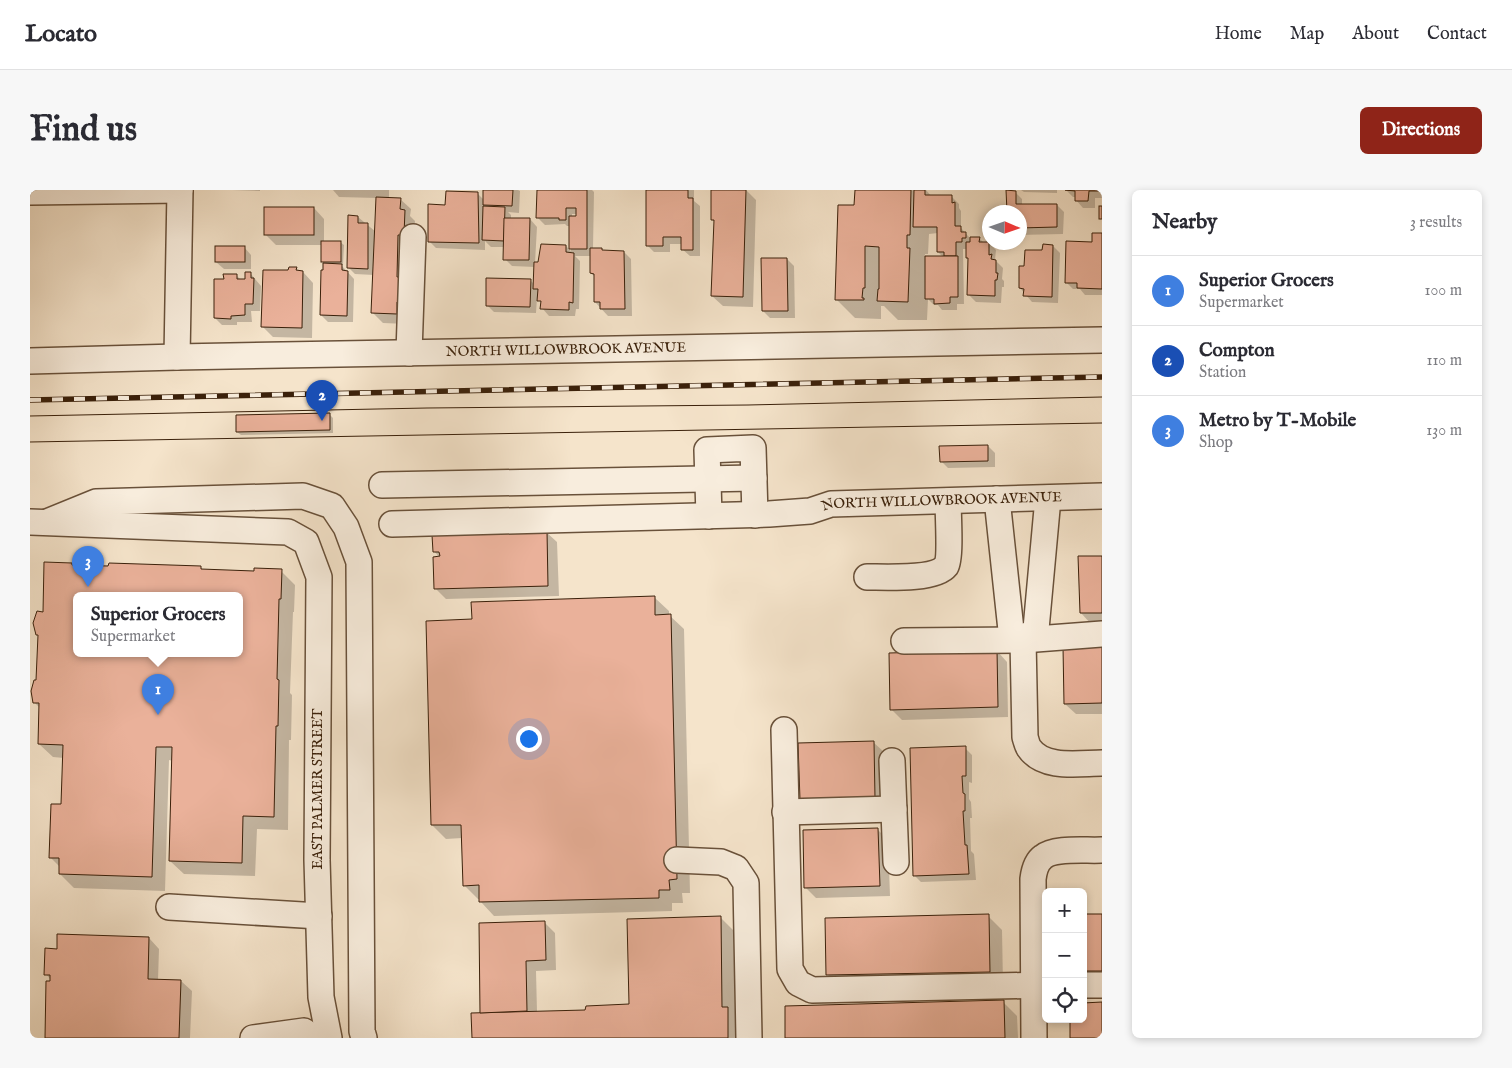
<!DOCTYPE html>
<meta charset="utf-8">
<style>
:root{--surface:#fff;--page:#f7f7f7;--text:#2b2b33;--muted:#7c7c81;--line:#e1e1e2;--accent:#8f2418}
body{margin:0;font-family:"IM FELL English",serif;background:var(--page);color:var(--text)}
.controls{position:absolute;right:15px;bottom:15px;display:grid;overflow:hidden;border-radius:8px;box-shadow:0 2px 8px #0003}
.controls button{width:45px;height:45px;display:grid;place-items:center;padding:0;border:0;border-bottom:1px solid var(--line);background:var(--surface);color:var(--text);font:25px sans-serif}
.compass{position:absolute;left:952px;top:15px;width:45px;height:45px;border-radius:50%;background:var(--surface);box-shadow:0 2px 8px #0003;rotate:92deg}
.you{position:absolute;left:498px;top:548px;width:18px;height:18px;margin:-12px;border:4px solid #fff;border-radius:50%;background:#1a73e8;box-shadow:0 0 0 8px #1a73e833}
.badge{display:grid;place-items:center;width:32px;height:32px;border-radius:50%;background:var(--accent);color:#fff;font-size:16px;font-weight:700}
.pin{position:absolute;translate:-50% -41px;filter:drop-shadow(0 1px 2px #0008)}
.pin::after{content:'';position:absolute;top:26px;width:18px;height:15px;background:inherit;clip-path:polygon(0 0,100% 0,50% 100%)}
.popup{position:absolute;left:43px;top:402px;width:170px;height:65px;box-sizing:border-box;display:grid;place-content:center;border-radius:8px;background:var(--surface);filter:drop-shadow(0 1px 4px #0005);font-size:16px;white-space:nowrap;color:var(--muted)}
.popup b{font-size:19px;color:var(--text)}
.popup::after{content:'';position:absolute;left:50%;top:100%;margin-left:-10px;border:10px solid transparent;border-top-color:var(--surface)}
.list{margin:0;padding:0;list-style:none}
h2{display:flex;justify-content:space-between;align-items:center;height:65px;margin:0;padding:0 20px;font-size:21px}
h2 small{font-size:16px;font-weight:400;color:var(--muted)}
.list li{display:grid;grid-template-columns:32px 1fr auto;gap:15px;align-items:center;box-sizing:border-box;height:70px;padding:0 20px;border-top:1px solid var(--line)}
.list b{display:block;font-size:19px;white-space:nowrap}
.list p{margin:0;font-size:16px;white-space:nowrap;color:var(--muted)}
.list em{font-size:16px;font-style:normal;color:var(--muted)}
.icon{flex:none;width:28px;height:28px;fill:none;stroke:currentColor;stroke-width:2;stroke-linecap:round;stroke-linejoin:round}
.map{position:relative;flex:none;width:1072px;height:848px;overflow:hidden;border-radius:8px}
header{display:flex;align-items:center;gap:30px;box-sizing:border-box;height:70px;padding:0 25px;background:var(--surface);border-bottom:1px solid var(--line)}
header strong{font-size:24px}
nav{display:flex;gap:28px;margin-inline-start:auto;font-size:18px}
.intro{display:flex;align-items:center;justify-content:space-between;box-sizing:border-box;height:120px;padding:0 30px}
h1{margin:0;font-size:35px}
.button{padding:12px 22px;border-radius:8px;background:var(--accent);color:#fff;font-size:18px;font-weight:700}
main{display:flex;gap:30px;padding:0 30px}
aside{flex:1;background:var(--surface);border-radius:8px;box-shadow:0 2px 8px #0003}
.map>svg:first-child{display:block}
</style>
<header>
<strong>Locato</strong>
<nav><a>Home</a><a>Map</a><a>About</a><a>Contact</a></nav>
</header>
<div class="intro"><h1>Find us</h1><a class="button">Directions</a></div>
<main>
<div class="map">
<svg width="1072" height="848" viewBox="0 0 1072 848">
<rect width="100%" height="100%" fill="#f5e4cb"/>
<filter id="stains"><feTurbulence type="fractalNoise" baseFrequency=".004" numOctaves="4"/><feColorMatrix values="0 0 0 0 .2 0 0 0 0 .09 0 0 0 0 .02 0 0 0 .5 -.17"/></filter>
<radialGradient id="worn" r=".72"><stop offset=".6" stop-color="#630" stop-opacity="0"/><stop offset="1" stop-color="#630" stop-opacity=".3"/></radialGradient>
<g fill="#0003" fill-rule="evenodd">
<path d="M202 0H230V1Z"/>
<path d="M303 0H359V8L370 9 381 19 380 26 385 31 377 134 353 133 343 123 344 85 325 84 318 77 328 27 346 42 347 8 309 7Z"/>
<path d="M455 0H488L490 1 489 23 478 22 481 25V29H500L507 37 505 73H510L536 56 541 61V36H537L535 34 515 35 508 28V0H562L564 2 563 59H571L574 62H594L601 69 602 126H578L565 112V87L561 83V66H545L550 71 549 119H546L545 126H519L512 118V113L507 108 506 123 464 122 457 115 500 90 505 95V77L482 76 475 69V57H461L455 51V60L406 58 399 51 417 16 448 4 454 10ZM542 24H547V27H542Z"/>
<path d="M617 0H664V11L670 16V66H660L652 59V54H640V62H624L617 55Z"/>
<path d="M683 0H716L726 10 723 117 693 116 682 106 685 32 682 30Z"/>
<path d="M826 0H896L902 7H922L929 14V18L931 21V38L938 46 940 48H949L954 53H959L966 60 965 70 973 78 972 89 974 91V97H972L971 113 946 112 939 105V69L937 59H933L934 114H927V120H912L908 115H904L898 109 897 130H868L854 116H851V129L825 128 806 109 825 16ZM908 43V62L913 67H895V64H898L899 44Z"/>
<path d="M991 0H1027V3L994 2Z"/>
<path d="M1036 0H1072V8H1065V18H1053L1046 10V7H1043Z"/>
<path d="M977 2H985L992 9V15H1027L1034 22 1033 44 989 45V22H978Z"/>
<path d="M284 18 294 29V52H310L314 55 313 75H311L324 89 323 132H298L291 125 294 73 292 72V55H246L236 45Z"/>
<path d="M1072 44V105H1055L1050 99H1043L1036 92 1063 53Z"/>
<path d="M1023 56 1030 63 1028 113 1002 112 990 98 996 77 1014 61Z"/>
<path d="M214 57 221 65V79H194L186 72Z"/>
<path d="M757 69 764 76 765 128H740L733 121Z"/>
<path d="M266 78 269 82H273L283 93 282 148 243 147 232 136 260 82Z"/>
<path d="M220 83 231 96 230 121H221L222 132H207V135H192L185 128 195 91 207 86 211 90H216Z"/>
<path d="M299 224 303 228V243L211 245 207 242Z"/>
<path d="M958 256 965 263V277L918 278 911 271Z"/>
<path d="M516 342 527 352 529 406 416 409 405 398 410 368 404 361Z"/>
<path d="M1072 367V433L1061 434 1051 423Z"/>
<path d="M43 376 171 378 174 381 225 382 251 381 265 395 264 422H263L260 503 262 505 261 550H259L258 640 227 639 225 686 154 684 140 671 143 571 139 570 135 701 44 698 30 684V677L20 667 32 615 34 568 23 567 9 554 10 518 4 512 14 423ZM47 406H209V464H47Z"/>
<path d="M625 408 639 421V425L654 439 660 703H652L653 713H642V721L464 726 451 712 450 709H448L434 695 432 648 416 649 402 635 443 430Z"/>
<path d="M1072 457V524H1046L1035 514Z"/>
<path d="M967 461 977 472 978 527 872 530 861 519Z"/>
<path d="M843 552 854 562 855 618 769 554Z"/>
<path d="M935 558 942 565V593L939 592V609L941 612 942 628H940L941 661 944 664 946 690 891 692 884 685Z"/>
<path d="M848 640 858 650 860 706 786 708 775 697Z"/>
<path d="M1053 725H1072V791L1053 792Z"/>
<path d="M958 726 972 740 973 795 812 799 798 785Z"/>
<path d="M690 727 704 741 705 826 711 832 712 848H443L453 824 515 733 525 743 526 780 506 781 507 822 557 821 600 816Z"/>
<path d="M119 748 129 759 128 790 151 791 162 801 160 848H16L21 790 16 784 28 760Z"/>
<path d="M973 812 987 826 988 848H757Z"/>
</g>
<g fill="#eab19a" stroke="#3a200a" fill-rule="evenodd">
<path d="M453 0H483L482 16 453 15Z"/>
<path d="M507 0H557V59H539V26H546V18H536V30H529V28H506Z"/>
<path d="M616 0H658V8H663V60H651V47H633V56H616Z"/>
<path d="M681 0H716L713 107 681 106 684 30H681Z"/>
<path d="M825 0H881L880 45H877V58H880L878 112 847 111 848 99H849V57L835 56V98H833L832 108H834V110H805L808 15H824Z"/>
<path d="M884 0H895V5H922V13L925 12V36H931V42H936V48H932V52H926V66H914V62H907V37H883Z"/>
<path d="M976 0 986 1V14H1027V37L989 38V22H977Z"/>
<path d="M1035 0H1070L1069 1H1059L1058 11H1045V1Z"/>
<path d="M416 1 448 2 449 53 398 52V14L415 15Z"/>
<path d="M346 7 371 8 370 19 375 20 374 45H368L367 87H372L371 112H367V124L341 123Z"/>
<path d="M453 16 475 17 474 51 452 50Z"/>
<rect x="1069" y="16" width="3" height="13"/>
<rect x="234" y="17" width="50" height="28"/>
<path d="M318 25 328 26V33H338V79L317 78Z"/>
<path d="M474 28H500L499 70H473Z"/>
<path d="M1062 43H1072V99L1047 98V93H1035L1036 51 1062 52Z"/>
<path d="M940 47H950L949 52H959V65L962 64 961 69 966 70V83H968L967 90H965V106L937 105 938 68H936V52H940Z"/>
<rect x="291" y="51" width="20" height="21"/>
<path d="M511 54 536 55V62L544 63 543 113 539 112V120L510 119 511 111H507L508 99H503L504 72H508Z"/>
<path d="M1013 54 1023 55 1022 107 993 106 994 99 989 98V76H994L995 60H1012Z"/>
<rect x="185" y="56" width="30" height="16"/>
<path d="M560 58H572V60L594 61 595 119H570V112H564V84L560 83Z"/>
<path d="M895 66H928V107H920V113L904 114V109H895Z"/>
<path d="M731 68H757L758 121H732Z"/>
<path d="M293 73 312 74V80L318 81 317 126 290 125 291 80H293Z"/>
<path d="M259 77H267L266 80 273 81 272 138 231 137 233 80H258Z"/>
<path d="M215 82H221V88H224L223 114H215V125L201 126V129L184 128V89H194L193 84H207V89H215Z"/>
<path d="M456 88 501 89 500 117 456 116Z"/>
<path d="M300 223V240L206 242V225Z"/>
<path d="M958 255V271L910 272 909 256Z"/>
<path d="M493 341H517L518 396 404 399 403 367 410 366 409 362H403L402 345 493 343Z"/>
<path d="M1048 366H1072V423H1050Z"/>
<path d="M14 372 42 373V375L78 376 79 373 171 376V379L224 381V378L252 379 251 409H249L247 489 249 490 248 536H246L244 627 213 626 212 673 139 671 142 557H126L122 687 29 684V668H19L21 614H31L33 555 8 554 9 513H3L1 501 4 490H6L8 445H6L3 433 7 421 13 422ZM47 406H209V464H47Z"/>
<path d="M625 406V425L641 424 647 689 639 690 640 700H629V708L449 712V695L433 696 431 635H401L396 431 442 429 441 412Z"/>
<path d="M1072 456V513L1034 514 1033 457Z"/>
<path d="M967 460 968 517 860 520 859 463Z"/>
<path d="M844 551 845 608 770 610 768 553Z"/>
<path d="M936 556V586H932L933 603 935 604V621H933L935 655H937L939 684 883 686 880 558Z"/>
<path d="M848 638 850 696 774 698 773 640Z"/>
<path d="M959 724 960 782 796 785 795 728Z"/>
<rect x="1053" y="724" width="19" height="57"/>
<path d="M691 726 692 817H698V848H442L441 823 555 820 556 816 599 814 597 729Z"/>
<path d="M515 731 516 770 496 771 497 821 450 823 449 733Z"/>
<path d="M27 744 119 747 118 789 151 790 149 848H15L16 791H20V785H14L15 758 27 759Z"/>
<path d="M974 810 975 848H755V816Z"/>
<path d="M1072 812V848H1040V829H1053V813Z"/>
</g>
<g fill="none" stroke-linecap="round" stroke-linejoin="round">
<defs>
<g id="minor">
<path d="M0 2 150 0"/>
<path d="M379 163 383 47"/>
<path d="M147 167 150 0"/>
<path id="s1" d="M0 171 147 167 1072 150"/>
<path d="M352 295 724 288"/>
<path d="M967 309 981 440 993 450"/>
<path d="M679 326 677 260 723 258 725 325"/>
<path d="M0 332 258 342 276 352 289 387 287 670 291 807 299 848"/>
<path d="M17 332 66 312 273 306 302 316 316 337 329 372 332 841 334 848"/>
<path id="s2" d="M362 334 739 324 780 321 801 314 1072 306"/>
<path d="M837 387C855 387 905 390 916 376 921 368 918 322 918 311"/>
<path d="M993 450 995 547C996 550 997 555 999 558 1014 580 1050 573 1072 573"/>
<path d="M993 450 1006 439 1018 308"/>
<path d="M874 451 993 450 1072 444"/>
<path d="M754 540 760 779 768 793 782 800 1016 795"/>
<path d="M862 571 866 672"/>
<path d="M755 622 864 619"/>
<path d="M647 670 691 672 706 678 716 693 719 848"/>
<path d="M139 717 289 726"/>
<path d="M1053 795H1072"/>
<path d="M223 848 274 841 284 848"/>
<path d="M1004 848 1003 689C1004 681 1006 672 1013 667 1025 657 1056 661 1072 660"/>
</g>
</defs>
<use href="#minor" stroke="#69513a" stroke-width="28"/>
<use href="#minor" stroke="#f8eddd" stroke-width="25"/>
<g stroke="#3a200a" stroke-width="1">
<path d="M0 226 397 218 718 215 1072 207"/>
<path d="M0 252 1072 233"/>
</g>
<defs>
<path id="rail" d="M0 210 1072 187"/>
</defs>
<use href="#rail" stroke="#3a200a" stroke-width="5.5"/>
<use href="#rail" stroke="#f8eddd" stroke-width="4" stroke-dasharray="11" stroke-linecap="butt"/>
</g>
<g text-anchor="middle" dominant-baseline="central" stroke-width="4" stroke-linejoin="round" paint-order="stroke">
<g font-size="14" fill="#3a200a" stroke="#f8eddd">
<text stroke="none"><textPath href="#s1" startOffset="536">NORTH WILLOWBROOK AVENUE</textPath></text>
<text stroke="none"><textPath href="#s2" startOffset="551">NORTH WILLOWBROOK AVENUE</textPath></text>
<text transform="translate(288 599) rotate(-90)">EAST PALMER STREET</text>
</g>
</g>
<rect width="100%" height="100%" filter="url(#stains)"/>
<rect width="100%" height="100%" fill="url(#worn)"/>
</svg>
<div class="controls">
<button>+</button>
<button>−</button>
<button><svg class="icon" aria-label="locate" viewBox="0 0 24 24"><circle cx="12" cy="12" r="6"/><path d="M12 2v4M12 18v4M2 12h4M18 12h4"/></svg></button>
</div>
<svg class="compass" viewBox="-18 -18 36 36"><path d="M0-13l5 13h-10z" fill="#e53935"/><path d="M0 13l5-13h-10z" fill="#7c7c81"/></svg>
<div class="you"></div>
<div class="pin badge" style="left:128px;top:525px;background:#3f7fe0">1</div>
<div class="popup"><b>Superior Grocers</b>Supermarket</div>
<div class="pin badge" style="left:292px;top:231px;background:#1a4fb4">2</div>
<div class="pin badge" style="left:58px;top:397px;background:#3f7fe0">3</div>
</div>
<aside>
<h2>Nearby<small>3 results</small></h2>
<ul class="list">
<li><span class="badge" style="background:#3f7fe0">1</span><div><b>Superior Grocers</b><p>Supermarket</p></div><em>100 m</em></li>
<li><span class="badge" style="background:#1a4fb4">2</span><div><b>Compton</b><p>Station</p></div><em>110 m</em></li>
<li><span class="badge" style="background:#3f7fe0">3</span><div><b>Metro by T-Mobile</b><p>Shop</p></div><em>130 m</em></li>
</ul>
</aside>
</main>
